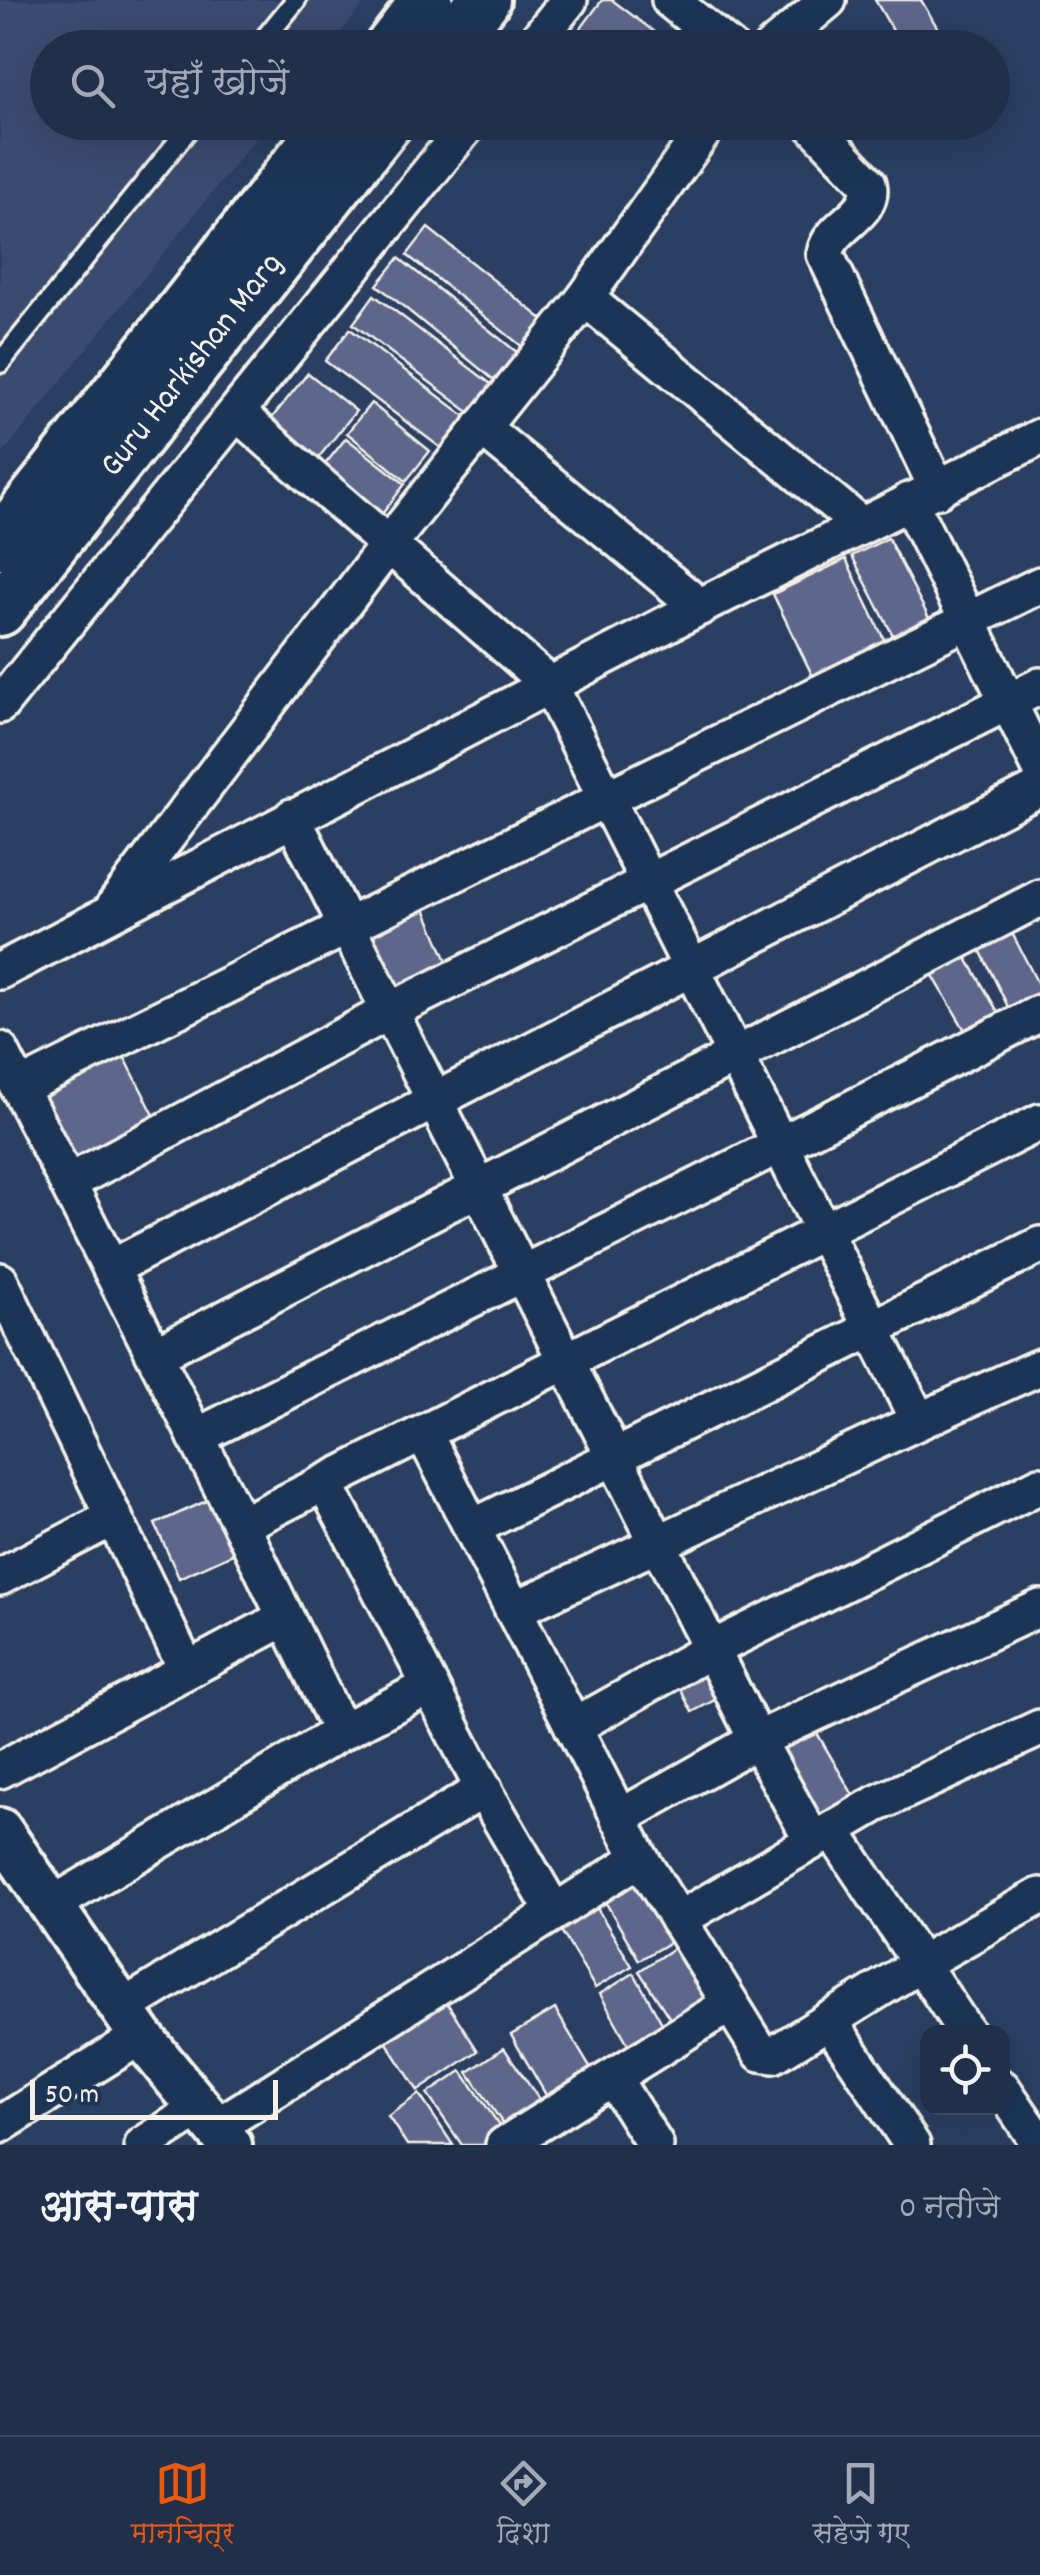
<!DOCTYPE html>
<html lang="hi">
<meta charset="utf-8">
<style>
:root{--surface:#202f4a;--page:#2d3b54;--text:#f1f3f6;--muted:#a2a9b5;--line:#3d4a62;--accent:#ea580c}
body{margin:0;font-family:Dekko,"Playpen Sans Deva",sans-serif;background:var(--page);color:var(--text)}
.controls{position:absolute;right:30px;bottom:30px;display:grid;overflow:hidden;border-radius:20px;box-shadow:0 10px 40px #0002}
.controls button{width:90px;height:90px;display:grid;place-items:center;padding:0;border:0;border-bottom:2px solid var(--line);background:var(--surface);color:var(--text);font:50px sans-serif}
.scale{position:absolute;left:30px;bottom:25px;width:248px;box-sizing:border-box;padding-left:10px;border:5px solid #f4f1e8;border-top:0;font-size:28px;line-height:35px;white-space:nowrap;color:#f4f1e8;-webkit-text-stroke:8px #1d3557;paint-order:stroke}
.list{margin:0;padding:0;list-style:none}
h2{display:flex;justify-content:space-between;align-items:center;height:130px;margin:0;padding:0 40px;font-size:42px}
h2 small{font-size:32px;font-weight:400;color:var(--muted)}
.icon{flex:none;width:55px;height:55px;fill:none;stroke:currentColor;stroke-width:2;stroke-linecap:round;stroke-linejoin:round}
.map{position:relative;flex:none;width:1040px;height:2145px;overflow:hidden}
.search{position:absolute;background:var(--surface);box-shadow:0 10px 40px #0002;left:30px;right:30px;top:30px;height:110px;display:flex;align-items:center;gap:25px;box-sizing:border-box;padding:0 35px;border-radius:55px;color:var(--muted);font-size:38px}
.sheet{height:290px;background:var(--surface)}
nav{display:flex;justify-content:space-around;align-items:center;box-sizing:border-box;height:140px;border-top:2px solid var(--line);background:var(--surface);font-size:28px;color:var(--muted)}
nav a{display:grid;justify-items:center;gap:5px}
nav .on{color:var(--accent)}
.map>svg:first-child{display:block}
</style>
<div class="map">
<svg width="1040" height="2145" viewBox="0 0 1040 2145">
<rect width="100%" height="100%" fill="#2a3f62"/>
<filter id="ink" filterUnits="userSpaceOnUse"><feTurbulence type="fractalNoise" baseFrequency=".01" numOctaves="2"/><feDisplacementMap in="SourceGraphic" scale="20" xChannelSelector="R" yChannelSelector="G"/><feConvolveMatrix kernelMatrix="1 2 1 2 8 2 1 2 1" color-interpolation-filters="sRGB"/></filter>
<g filter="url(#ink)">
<path fill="#3a4b6f" d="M0 0H367L329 47 48 48V122L268 123 0 457Z"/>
<g fill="#5e668c" stroke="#f4f1e8" stroke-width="2.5">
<path d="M602 0H612L676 48H601L579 31Z"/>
<path d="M875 0H921L943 37 925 48H903Z"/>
<path d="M428 228 545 321 524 348 407 255Z"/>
<path d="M399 258 518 353 495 381 377 285Z"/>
<path d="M374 295 495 387 473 415 353 324Z"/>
<path d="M350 329 477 425 453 457 325 361Z"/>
<path d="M308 373 356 411 315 462 267 424Z"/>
<path d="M371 403 430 451 406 481 347 433Z"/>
<path d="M346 438 405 484 379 518 319 472Z"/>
<path d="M888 538 933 626 898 645 852 556Z"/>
<path d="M846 559 889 650 817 685 773 594Z"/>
<path d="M423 904 453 975 396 1001 365 930Z"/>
<path d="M1011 931 1040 988V1010L1016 1023 979 948Z"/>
<path d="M958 943 1005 1024 973 1044 925 962Z"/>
<path d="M121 1050 159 1125 73 1169 35 1095Z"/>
<path d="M224 1493 248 1547 179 1578 155 1524Z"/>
<path d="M707 1657 726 1694 692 1712 673 1675Z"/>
<path d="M810 1721 860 1807 820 1832 768 1745Z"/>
<path d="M642 1875 679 1937 639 1960 603 1898Z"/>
<path d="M592 1900 632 1966 595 1988 556 1922Z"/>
<path d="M681 1943 722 2006 680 2034 639 1971Z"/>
<path d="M634 1973 663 2025 628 2044 600 1994Z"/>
<path d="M438 1989 478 2051 418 2091 378 2029Z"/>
<path d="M555 2009 598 2081 553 2107 511 2035Z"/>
<path d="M504 2048 549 2114 513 2139 468 2072Z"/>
<path d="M462 2071 506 2135 491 2145H462L427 2094Z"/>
<path d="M419 2094 453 2145H407L388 2116Z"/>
</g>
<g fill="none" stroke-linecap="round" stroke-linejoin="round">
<defs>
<g id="service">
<path d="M257 48 296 0"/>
<path d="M0 363 194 122"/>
</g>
<g id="minor">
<path d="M670 0 730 48"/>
<path d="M531 48 569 0"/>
<path d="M771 48 828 0"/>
<path d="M810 122 868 183C876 215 830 224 825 254L938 490"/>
<path d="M585 298 861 525"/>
<path d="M237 413 549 684 918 1420"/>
<path d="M481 427 700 607"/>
<path d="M909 501 1040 767"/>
<path d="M0 705 470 122"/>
<path d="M292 817 757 1740 813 1841"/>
<path d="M115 905 388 545 585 298 710 122"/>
<path d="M0 971 715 599 1040 437"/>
<path d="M0 1050 241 1525 341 1732"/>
<path d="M19 1088 1040 585"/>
<path d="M68 1183 390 1011 1040 686"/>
<path d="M111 1268 1040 788"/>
<path d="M0 1281 187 1670"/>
<path d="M155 1355 1040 898"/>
<path d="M424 1434 640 1858 761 2053 773 2055 920 1964 1040 1896"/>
<path d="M196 1437C477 1295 760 1157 1040 1013"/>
<path d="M325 1483 487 1796 554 1912"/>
<path d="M241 1525 1040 1122"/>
<path d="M472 1528 1040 1245"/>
<path d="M0 1577 114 1517"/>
<path d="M513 1610C690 1531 862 1444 1040 1367"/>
<path d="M573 1727 712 1649 1040 1485"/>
<path d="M0 1770 285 1618"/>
<path d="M619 1818 757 1740 1040 1608"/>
<path d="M832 1830 966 2032"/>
<path d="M52 1905 341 1732 430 1686"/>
<path d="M678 1920 876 1804 1040 1728"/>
<path d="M122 2008 484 1789"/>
<path d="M829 2020 912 2145"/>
<path d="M613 2078 655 2145"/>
<path d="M1002 2088 1040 2144"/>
<path d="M0 2125 141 2036"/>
<path d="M216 2127 640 1858"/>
<path d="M143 2145 200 2108"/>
<path d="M504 2145 730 2004"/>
</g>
<path id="tertiary" d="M0 1830 141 2036 230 2145"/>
<g id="secondary">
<path d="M390 48 427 0"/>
<path d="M446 48 484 0"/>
<path d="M0 543 331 122"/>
<path d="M0 610 387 122"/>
</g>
</defs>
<use href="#service" stroke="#f4f1e8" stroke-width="25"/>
<use href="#minor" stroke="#f4f1e8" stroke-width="42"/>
<use href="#tertiary" stroke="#f4f1e8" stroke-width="50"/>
<use href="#secondary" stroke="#f4f1e8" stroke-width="58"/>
<use href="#service" stroke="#1d3557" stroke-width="18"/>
<use href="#minor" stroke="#1d3557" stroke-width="35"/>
<use href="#tertiary" stroke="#1d3557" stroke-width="42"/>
<use href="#secondary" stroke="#1d3557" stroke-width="50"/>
</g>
</g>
<g text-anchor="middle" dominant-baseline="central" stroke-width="10" stroke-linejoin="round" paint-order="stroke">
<g font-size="35" fill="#f4f1e8" stroke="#1d3557">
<text transform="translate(193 366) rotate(-52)">Guru Harkishan Marg</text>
</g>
</g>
</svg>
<div class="controls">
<button><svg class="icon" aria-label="locate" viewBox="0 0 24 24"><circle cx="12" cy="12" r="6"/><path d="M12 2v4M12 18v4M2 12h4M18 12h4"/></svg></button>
</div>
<div class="scale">50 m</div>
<div class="search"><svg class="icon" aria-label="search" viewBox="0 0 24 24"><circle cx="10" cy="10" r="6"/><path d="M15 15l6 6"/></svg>यहाँ खोजें</div>
</div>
<section class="sheet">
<h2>आस-पास<small>0 नतीजे</small></h2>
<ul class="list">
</ul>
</section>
<nav>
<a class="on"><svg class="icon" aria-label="map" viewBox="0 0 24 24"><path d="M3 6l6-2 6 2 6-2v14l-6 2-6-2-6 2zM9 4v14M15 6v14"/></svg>मानचित्र</a>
<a><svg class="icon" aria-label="directions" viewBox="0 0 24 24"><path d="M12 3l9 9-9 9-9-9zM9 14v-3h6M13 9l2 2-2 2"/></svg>दिशा</a>
<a><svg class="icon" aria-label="saved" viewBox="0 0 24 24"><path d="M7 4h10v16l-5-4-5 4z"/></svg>सहेजे गए</a>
</nav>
